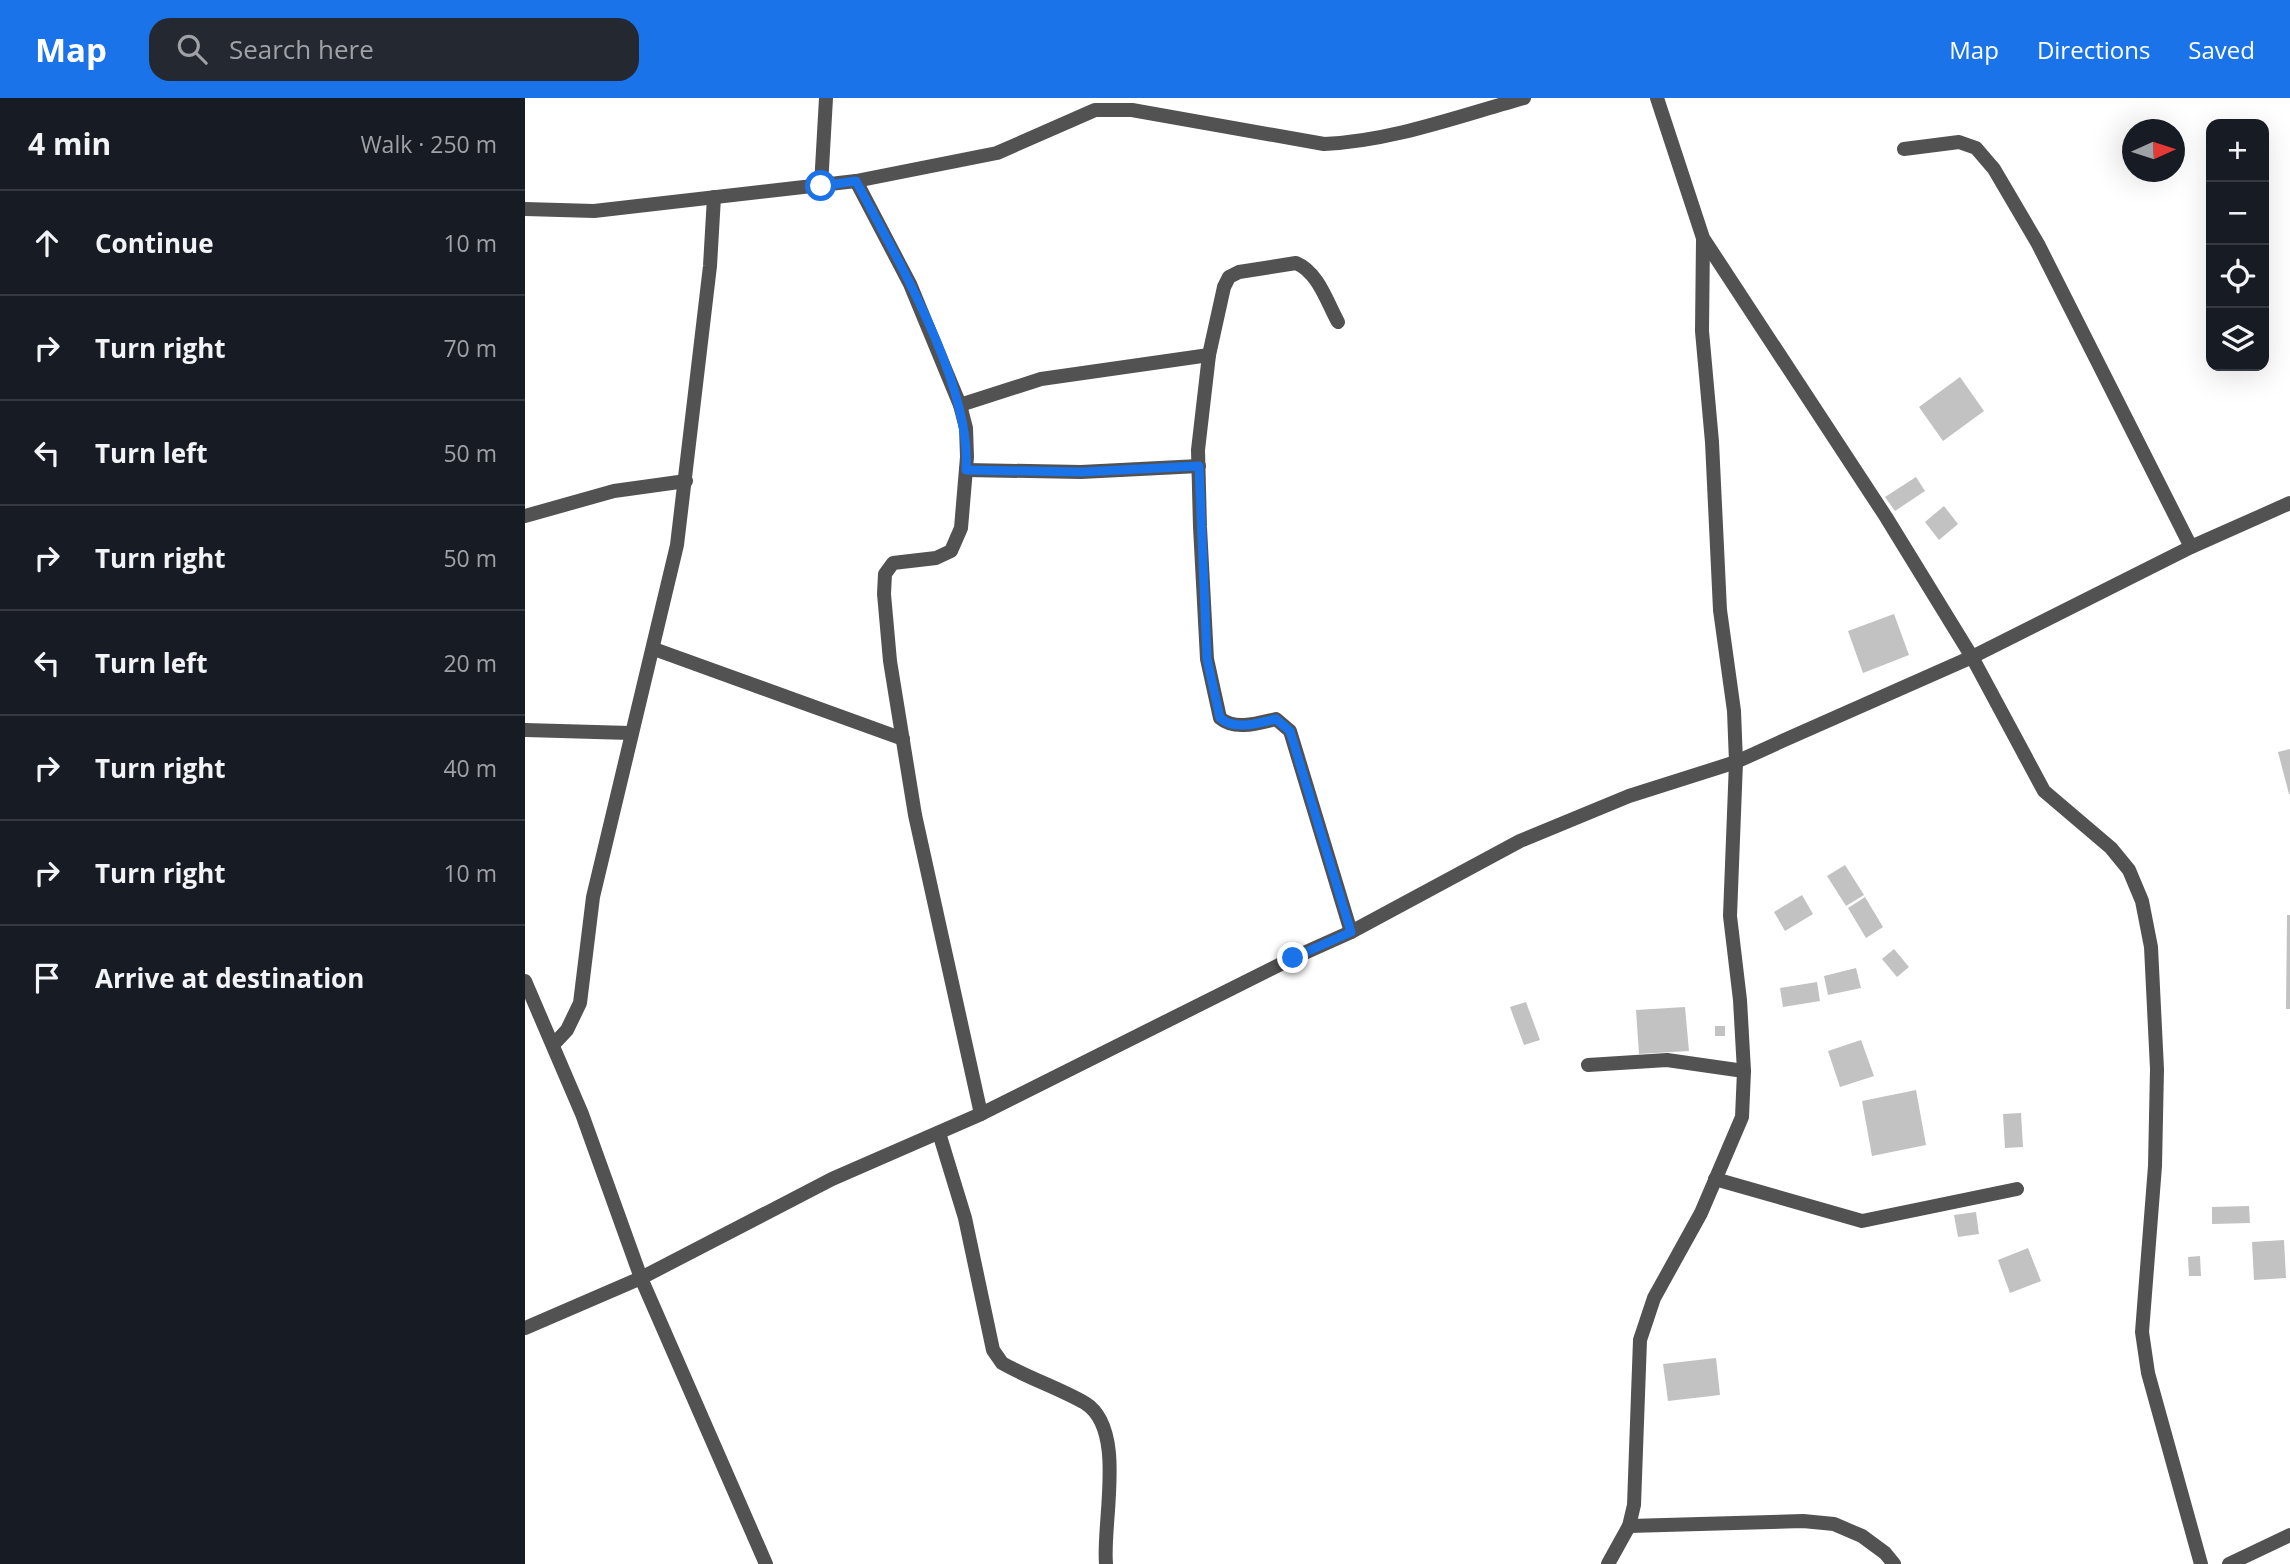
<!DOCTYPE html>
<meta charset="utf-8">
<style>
:root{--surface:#171b24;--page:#242831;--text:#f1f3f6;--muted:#9ea1a6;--line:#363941;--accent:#1a73e8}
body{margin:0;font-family:"Open Sans",sans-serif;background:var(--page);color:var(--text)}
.controls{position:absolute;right:21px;top:21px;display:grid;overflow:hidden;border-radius:14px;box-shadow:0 7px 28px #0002}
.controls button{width:63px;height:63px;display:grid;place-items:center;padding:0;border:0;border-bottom:2px solid var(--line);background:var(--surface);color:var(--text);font:35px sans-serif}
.compass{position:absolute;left:1597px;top:21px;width:63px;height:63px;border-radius:50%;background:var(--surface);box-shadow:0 7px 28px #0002;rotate:87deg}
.stop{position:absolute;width:21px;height:21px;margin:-16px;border:5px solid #1a73e8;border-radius:50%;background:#fff}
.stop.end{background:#1a73e8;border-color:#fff;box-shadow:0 2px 7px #0008}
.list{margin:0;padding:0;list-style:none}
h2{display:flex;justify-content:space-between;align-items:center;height:91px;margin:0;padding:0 28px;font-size:30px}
h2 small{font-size:23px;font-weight:400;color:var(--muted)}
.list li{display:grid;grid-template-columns:46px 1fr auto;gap:21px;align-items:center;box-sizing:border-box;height:105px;padding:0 28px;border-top:2px solid var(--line)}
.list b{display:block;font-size:26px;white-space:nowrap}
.list em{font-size:23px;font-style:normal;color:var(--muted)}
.icon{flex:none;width:38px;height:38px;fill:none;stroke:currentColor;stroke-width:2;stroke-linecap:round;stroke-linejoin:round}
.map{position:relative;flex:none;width:1765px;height:1466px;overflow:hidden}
header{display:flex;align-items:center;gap:42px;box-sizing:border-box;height:98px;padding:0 35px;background:var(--accent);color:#fff}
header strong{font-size:33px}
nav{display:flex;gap:38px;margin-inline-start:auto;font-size:24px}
.search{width:490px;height:63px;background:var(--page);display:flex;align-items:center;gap:18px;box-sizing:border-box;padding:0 24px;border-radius:21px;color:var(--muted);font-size:26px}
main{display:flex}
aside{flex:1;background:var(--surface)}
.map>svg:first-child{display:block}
</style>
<header>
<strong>Map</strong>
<div class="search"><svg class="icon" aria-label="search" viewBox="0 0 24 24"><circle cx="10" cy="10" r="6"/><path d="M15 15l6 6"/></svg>Search here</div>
<nav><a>Map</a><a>Directions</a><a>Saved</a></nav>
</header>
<main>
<aside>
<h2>4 min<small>Walk · 250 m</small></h2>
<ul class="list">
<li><svg class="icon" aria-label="ahead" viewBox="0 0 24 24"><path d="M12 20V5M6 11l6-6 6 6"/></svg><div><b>Continue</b></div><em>10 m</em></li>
<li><svg class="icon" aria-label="right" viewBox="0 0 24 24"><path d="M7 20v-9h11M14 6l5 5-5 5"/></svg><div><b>Turn right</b></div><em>70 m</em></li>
<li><svg class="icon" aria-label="left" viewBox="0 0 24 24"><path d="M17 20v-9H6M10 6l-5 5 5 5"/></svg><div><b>Turn left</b></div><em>50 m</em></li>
<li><svg class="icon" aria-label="right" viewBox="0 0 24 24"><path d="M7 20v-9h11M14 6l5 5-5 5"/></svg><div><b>Turn right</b></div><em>50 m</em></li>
<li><svg class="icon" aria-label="left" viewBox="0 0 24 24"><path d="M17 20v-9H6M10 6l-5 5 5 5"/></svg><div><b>Turn left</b></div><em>20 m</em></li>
<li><svg class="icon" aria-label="right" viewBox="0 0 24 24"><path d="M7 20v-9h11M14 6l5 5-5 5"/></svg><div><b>Turn right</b></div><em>40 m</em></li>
<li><svg class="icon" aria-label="right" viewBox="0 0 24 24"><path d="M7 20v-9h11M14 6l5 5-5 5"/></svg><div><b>Turn right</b></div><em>10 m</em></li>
<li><svg class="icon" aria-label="arrive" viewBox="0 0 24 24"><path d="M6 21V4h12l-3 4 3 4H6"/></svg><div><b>Arrive at destination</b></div></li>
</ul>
</aside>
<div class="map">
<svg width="1765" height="1466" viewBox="0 0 1765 1466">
<rect width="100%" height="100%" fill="#fff"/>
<g fill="#c2c2c2">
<path d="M1435 279 1459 313 1418 343 1394 309Z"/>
<path d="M1391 379 1400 393 1370 413 1360 399Z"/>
<path d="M1419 408 1433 426 1414 442 1400 424Z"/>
<path d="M1369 516 1384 557 1338 575 1323 533Z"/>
<path d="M1765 651V696H1764L1753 654Z"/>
<path d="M1320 767 1339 797 1321 808 1302 778Z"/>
<path d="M1277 797 1288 816 1260 833 1249 814Z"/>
<path d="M1340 799 1358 829 1341 840 1323 810Z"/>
<path d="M1762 817H1765V911H1761Z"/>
<path d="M1369 851 1384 869 1372 879 1357 861Z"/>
<path d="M1331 870 1336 890 1303 897 1299 878Z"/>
<path d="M1292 884 1295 903 1258 909 1255 890Z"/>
<path d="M1001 904 1015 942 999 947 985 909Z"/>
<path d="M1160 909 1164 953 1114 956 1111 912Z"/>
<rect x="1190" y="928" width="10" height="10"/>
<path d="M1336 942 1349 978 1315 989 1303 953Z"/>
<path d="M1391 992 1401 1047 1347 1058 1337 1003Z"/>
<path d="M1496 1015 1498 1049 1480 1050 1478 1016Z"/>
<path d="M1724 1108 1725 1125 1687 1126V1109Z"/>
<path d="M1451 1114 1454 1136 1433 1139 1429 1117Z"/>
<path d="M1759 1142 1761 1180 1729 1182 1727 1144Z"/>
<path d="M1503 1150 1516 1183 1485 1195 1473 1162Z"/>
<path d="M1675 1158 1676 1178H1664L1663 1159Z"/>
<path d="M1191 1260 1195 1297 1143 1303 1138 1266Z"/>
</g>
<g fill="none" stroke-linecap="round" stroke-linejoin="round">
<g stroke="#525252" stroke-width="14">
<path d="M1132 0 1178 140 1361 419 1447 559 1519 693 1586 750 1604 772 1617 803 1626 849 1632 971 1630 1068 1617 1234 1623 1275 1676 1466"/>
<path d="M1379 51 1434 44 1451 50 1469 71 1513 146 1666 449"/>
<path d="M331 83 385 186 435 307 441 330 442 359 436 430 426 453 411 460 368 465 360 476 359 496 365 563 390 717 456 1016"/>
<path d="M296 88 301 0"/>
<path d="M0 111 69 113 331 83 472 55 570 12H607L799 46C867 43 934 18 999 0"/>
<path d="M813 224C802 204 793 174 771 165L714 174 704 179 699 189 684 257 673 352 675 429 682 561 695 620C710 633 734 625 751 621L765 633 826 834"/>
<path d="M435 307 516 281 684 257"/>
<path d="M441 372 556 374 674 368"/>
<path d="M0 418 89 393 161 383"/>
<path d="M129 551 378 641"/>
<path d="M0 632 105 635"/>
<path d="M0 883 57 1016 116 1180 241 1466"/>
<path d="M28 947 42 932 55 905 68 799 152 447 185 168 189 99"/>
<path d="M1063 967 1142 962 1219 973"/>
<path d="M414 1035 440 1120 468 1252 477 1265C503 1280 534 1290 560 1305 602 1331 577 1424 581 1466"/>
<path d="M1190 1081 1337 1123 1492 1091"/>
<path d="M0 1230 116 1180 307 1081 456 1016 768 860 826 834 995 743 1104 698 1211 664 1255 644 1447 559 1666 449 1765 405"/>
<path d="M1104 1428 1278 1423 1309 1426 1337 1438 1360 1455 1369 1466"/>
<path d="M1083 1466 1104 1428 1109 1407 1115 1242 1129 1200 1176 1115 1217 1019 1219 973 1215 902 1205 818 1211 664 1209 613 1195 512 1187 344 1177 233 1178 142"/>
<path d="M1704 1466 1765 1437"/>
</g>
</g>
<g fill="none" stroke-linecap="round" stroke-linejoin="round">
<path stroke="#1a73e8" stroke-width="9" d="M296 88 331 83C371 159 447 287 441 372L556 374 674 368 682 561 695 620C710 633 734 625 751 621L765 633 826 834 768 860"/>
</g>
</svg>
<div class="controls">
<button>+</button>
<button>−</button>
<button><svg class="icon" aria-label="locate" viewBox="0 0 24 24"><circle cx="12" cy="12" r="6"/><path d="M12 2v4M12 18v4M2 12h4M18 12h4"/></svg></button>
<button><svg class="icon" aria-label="layers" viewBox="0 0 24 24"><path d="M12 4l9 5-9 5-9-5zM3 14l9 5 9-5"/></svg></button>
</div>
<svg class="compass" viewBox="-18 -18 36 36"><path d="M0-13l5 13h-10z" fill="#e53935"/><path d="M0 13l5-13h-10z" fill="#9ea1a6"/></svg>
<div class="stop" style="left:296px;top:88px"></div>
<div class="stop end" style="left:768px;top:860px"></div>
</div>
</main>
